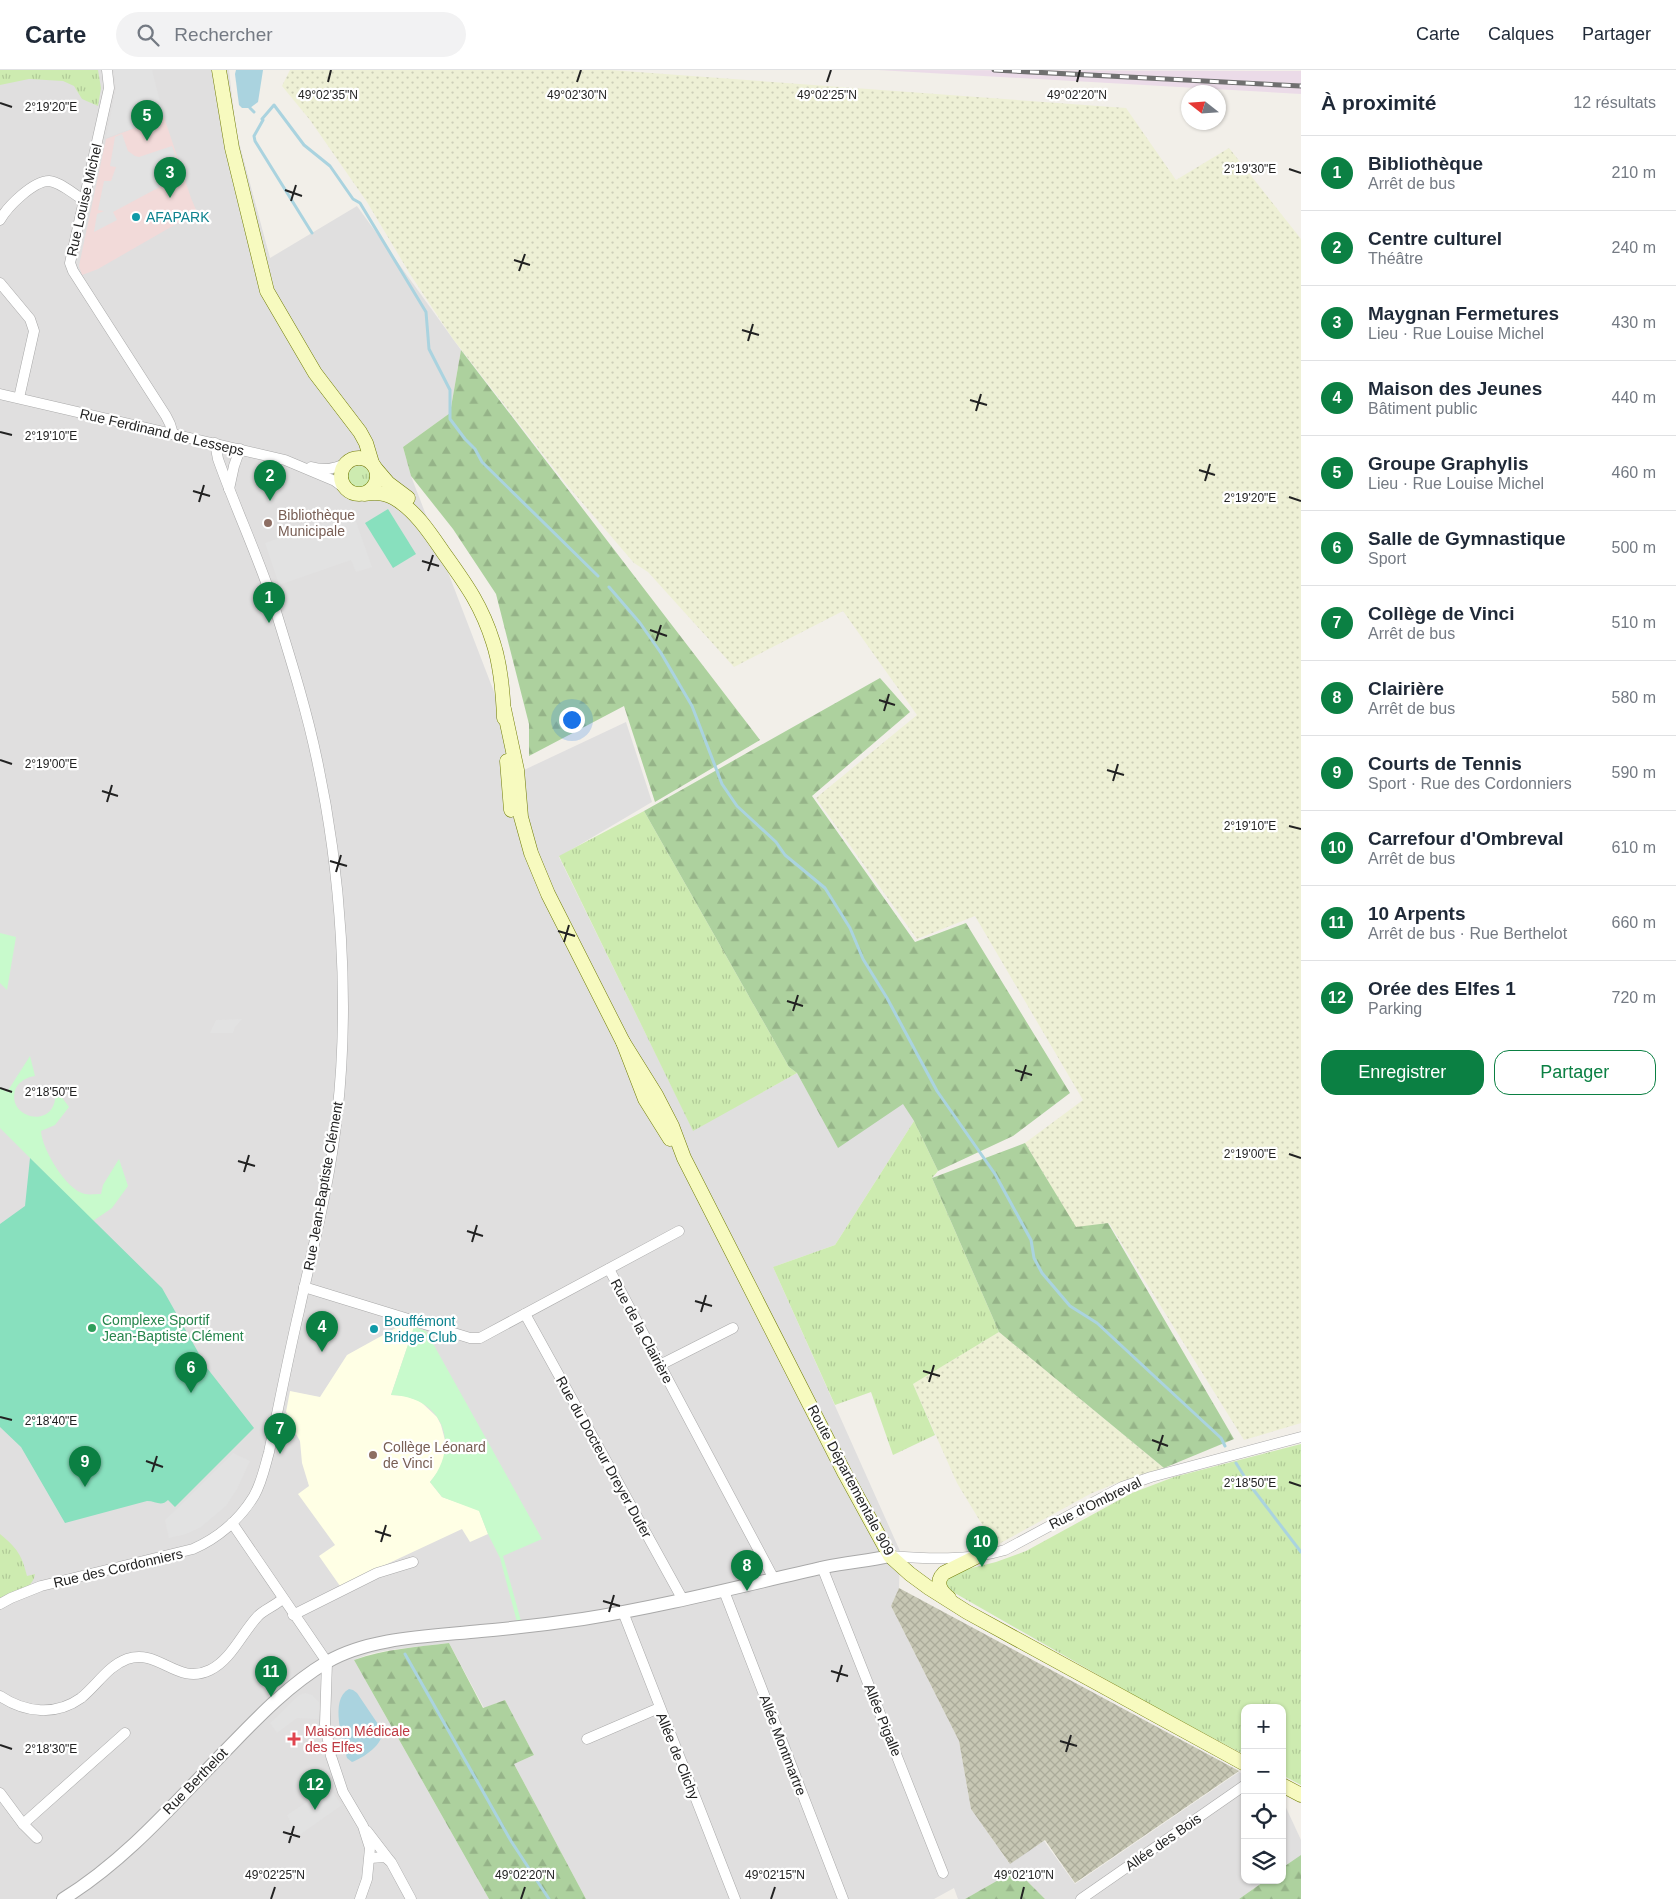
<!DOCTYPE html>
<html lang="fr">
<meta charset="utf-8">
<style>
:root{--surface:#fff;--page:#f2f2f3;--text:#1f2937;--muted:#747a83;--line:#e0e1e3;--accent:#0b8043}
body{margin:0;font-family:Arial,sans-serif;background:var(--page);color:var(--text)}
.controls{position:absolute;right:15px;bottom:15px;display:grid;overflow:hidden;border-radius:10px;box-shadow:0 1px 4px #0004}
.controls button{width:45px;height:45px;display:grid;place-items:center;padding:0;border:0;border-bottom:1px solid var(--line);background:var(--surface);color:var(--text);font:25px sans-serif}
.compass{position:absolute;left:1181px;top:15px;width:45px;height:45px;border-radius:50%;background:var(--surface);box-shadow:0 1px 4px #0004;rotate:287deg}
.you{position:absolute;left:571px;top:649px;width:18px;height:18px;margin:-12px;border:4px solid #fff;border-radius:50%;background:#1a73e8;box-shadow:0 0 0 8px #1a73e833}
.badge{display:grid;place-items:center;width:32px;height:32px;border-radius:50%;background:var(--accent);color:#fff;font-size:16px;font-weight:700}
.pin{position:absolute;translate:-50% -41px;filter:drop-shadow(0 1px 2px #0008)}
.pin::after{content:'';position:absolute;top:26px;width:18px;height:15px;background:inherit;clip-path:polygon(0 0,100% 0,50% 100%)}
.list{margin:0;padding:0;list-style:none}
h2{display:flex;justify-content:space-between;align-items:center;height:65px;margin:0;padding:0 20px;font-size:21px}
h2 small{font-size:16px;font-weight:400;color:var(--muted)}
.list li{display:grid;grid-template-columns:32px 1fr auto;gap:15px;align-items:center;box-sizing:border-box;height:75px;padding:0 20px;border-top:1px solid var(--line)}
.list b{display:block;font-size:19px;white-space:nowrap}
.list p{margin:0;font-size:16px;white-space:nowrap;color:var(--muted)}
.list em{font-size:16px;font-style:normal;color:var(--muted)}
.actions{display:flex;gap:10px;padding:15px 20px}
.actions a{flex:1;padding:11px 0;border:1px solid var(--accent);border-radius:15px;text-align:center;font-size:18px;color:var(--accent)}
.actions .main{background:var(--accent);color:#fff}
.icon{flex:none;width:28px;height:28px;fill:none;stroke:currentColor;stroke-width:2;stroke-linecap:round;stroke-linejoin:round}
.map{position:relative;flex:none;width:1301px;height:1829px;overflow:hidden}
header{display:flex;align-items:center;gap:30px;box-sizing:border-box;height:70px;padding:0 25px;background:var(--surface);border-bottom:1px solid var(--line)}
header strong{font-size:24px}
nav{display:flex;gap:28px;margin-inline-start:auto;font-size:18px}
.search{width:350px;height:45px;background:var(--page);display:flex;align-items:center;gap:12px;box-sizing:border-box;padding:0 18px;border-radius:28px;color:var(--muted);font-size:19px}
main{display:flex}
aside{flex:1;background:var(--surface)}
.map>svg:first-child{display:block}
</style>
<header>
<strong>Carte</strong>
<div class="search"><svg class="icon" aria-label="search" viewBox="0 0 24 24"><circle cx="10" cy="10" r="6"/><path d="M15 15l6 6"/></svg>Rechercher</div>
<nav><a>Carte</a><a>Calques</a><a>Partager</a></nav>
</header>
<main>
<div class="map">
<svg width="1301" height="1829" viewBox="0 0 1301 1829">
<defs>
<pattern id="construction-cross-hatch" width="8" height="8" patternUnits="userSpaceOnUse" patternTransform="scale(1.25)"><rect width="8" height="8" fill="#c7c7b4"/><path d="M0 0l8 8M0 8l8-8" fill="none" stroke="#abab9a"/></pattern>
<pattern id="farmland-dots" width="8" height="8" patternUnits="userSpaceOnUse" patternTransform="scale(1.25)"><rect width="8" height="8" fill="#eef0d5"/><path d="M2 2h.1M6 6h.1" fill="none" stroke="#ccceb7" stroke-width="1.8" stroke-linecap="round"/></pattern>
<pattern id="grass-tufts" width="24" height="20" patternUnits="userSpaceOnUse" patternTransform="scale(1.25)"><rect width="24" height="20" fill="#cdebb0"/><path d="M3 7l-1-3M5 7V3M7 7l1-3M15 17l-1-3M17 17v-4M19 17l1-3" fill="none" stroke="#b0c997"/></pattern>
<pattern id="forest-firs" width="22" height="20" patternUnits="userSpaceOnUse" patternTransform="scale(1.25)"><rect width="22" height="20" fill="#add19e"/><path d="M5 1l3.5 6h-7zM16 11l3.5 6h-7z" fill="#95b388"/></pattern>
</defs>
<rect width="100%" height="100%" fill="#f2efe9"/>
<g fill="#e0dfdf">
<path d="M0 0H229L236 61 270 188 357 136 461 280 450 343 403 377 411 406 524 700 626 652 652 732 559 787 693 1060 797 1003 838 1077 903 1033 914 1051 835 1175 773 1197 900 1481 899 1518 891 1536 959 1671 971 1739 1009 1793 1044 1771 1075 1814 1239 1702 1245 1705V1810H1266L1239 1829H1045L1016 1800 965 1829H958L954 1818 934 1829H586L514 1694 534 1685 505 1630 484 1638 449 1573 389 1580 369 1584 354 1590 489 1829H0Z"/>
<path d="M1282 1729 1301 1770V1786L1282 1799Z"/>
</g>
<path fill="#f2dad9" d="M164 47 191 128 197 142 98 199 82 205 79 196 80 191 106 69Z"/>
<path fill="#ffffe5" d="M403 1254 414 1257 391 1325 405 1326 420 1331 437 1347 441 1355 445 1370V1383L441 1398 430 1412 442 1427 479 1440 488 1464 470 1472 462 1459 340 1516 319 1486 335 1475 298 1424 309 1416 302 1393 300 1371 292 1357 294 1355 286 1342 290 1321 320 1327 347 1285Z"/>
<path fill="#ebdbe8" d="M878 0 1301 1V24Z"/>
<path fill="url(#construction-cross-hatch)" d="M899 1518 1239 1701 1075 1813 1045 1770 1010 1794 971 1739 959 1671 891 1536Z"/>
<g fill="url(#farmland-dots)">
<path d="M290 0H610L1126 38 1176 110 1229 78 1301 169V1353L1244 1370 1109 1153 1076 1158 1025 1073 1083 1030 975 846 917 869 816 728 917 645 843 541 734 597 648 502 634 493 567 415 453 269 410 204 367 132 310 50 282 16Z"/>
<path d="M999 1262 1164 1398 1114 1414 1090 1424 995 1476 957 1413 913 1314Z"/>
</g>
<g fill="url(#grass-tufts)">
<path d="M0 0H98L101 18 98 36 82 29 74 16 63 11 29 9 0 15Z"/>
<circle cx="359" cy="407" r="11"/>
<path d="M644 741 789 997 797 1003 693 1061 559 786Z"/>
<path d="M914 1051 938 1101 932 1108 999 1262 913 1314 935 1365 893 1385 871 1322 835 1335 773 1197 835 1175Z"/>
<path d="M1301 1374V1715L1282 1705V1638H1245V1685L1142 1630 946 1518V1511L951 1503 996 1492 1026 1481 1132 1423 1174 1407Z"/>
<path d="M0 1464C17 1478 22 1485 27 1506L35 1504C33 1520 12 1524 0 1529Z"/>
</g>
<g fill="url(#forest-firs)">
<path d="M461 280 760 670 655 732 624 636 529 686V654L496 524 453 459 411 406 403 377 450 343Z"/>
<path d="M880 608 910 642 812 726 915 872 966 853 1070 1023 1013 1066 938 1101 914 1051 903 1034 838 1078 797 1003 789 997 644 741Z"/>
<path d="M1025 1073 1076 1157 1108 1153 1234 1369 1164 1398 999 1262 932 1108Z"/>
<path d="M449 1573 483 1638 505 1630 534 1685 514 1694 586 1829H489L354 1590C385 1579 417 1577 449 1573Z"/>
<path d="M1301 1785V1829H1239L1266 1810H1282V1798Z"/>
<path d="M1016 1800 1045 1829H965Z"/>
</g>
<g fill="#c8facc">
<path d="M0 863 16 867 7 920 0 913Z"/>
<path d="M30 986 35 1006C27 1007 20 1011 16 1018 3 1049 61 1063 55 1018L69 1037 55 1055 41 1061C42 1079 66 1120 85 1124 90 1125 96 1124 101 1124L103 1115 119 1089 128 1116 112 1138 93 1151 0 1058V1017L7 1022Z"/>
<path d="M414 1257 426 1261 542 1469 503 1486 521 1551 517 1552 500 1488 488 1464 479 1441 442 1427 430 1412C462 1373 441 1326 391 1325Z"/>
</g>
<g fill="#88e0be">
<path d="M388 439 416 484 393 498 365 453Z"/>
<path d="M30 1088 162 1218 207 1298 254 1358 175 1437 168 1430C161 1437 156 1431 147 1431L65 1453 21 1377 0 1357V1154L25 1136Z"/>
</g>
<g fill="#e2e2e2">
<path d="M114 0H152L164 47 106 68 116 19Z"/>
<path d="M122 64 128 81 135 86 139 87 172 76 182 105 113 142 117 150 94 162 97 144 104 141 98 140 104 111H111L116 97 110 96 115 67Z"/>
<path d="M353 443 372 497 356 502 351 490 279 515 265 473Z"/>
<path d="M242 949 235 957 233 963H210L216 950Z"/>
<path d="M233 1383 250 1391 237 1419 226 1436 201 1457 186 1464 169 1468 165 1450Z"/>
<path d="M305 1623 312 1625 319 1632V1649L297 1648 277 1663 270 1653 299 1625Z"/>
<path d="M329 1717 342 1735 298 1766 287 1745Z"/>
</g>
<g fill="#aad3df">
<path d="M236 0H263L258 32 250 38H242L239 35 235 4Z"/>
<path d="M349 1619 353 1620 357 1623 382 1660C385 1674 363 1688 352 1692L347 1688C343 1672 329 1629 349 1619Z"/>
</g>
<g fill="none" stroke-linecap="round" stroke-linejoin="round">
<g stroke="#aad3df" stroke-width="3">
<path d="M250 38 254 42"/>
<path d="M262 49 274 35 304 75 330 96 353 129 360 133 426 242 429 279 450 320V349L465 369 475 379 482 392 598 506"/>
<path d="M263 50 254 66 255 71 312 163"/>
<path d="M609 517 640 553 661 583 692 636 722 714 737 736 776 772 785 785 825 818 850 858 863 889 887 928 937 1021 995 1104 1031 1170 1034 1188 1042 1203 1070 1236 1097 1253 1221 1368 1225 1376"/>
<path d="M1236 1393 1249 1414 1301 1482"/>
<path d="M405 1584 511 1771 549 1829"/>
</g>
<defs>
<g id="minor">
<path d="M107 0 109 18 70 193 73 201 166 346 170 354 173 364"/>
<path d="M0 150C7 137 33 111 49 111 61 112 74 125 84 130"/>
<path d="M0 213 30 249 34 261 19 328"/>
<path d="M0 324 285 390 335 411 347 420"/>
<path d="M311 397C324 401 336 399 348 392"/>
<path d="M229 419 234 396 240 379"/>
<path d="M609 1199 774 1509"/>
<path d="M304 1217 470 1268H480L679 1161"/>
<path d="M525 1244 683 1530"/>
<path d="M660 1295 733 1258"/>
<path d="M232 1453 327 1592 325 1654 331 1686 343 1722 363 1756 370 1778 367 1809 360 1829"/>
<path d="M890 1486C928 1489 968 1491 1005 1480L1122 1417 1151 1407 1301 1367"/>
<path d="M822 1497 943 1803"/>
<path d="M724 1521 843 1829"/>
<path d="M0 1534 11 1528 41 1516 193 1479C218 1468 240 1449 254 1426 262 1412 265 1396 269 1382 279 1335 288 1288 299 1241 313 1177 330 1112 337 1046 350 932 341 801 317 690 306 637 289 584 273 532 257 484 235 437 218 389L215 373"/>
<path d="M623 1542 735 1829"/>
<path d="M293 1545 377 1503 413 1492"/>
<path d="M0 1626C25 1643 56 1646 81 1628 97 1615 108 1596 127 1589 159 1578 177 1616 210 1600 231 1590 242 1563 258 1546 265 1539 275 1536 282 1529"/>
<path d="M587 1669 659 1638"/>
<path d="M0 1723 23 1754 37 1768"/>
<path d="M23 1754 125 1663"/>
<path d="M367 1761 390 1791"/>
<path d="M370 1788 385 1787 391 1792 411 1829"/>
<path d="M1081 1829 1245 1715"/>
</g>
<path id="tertiary" d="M63 1829C128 1789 178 1729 231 1675 260 1645 290 1614 327 1592 369 1567 433 1566 481 1561 515 1558 549 1554 583 1549 665 1536 745 1515 825 1497 847 1492 869 1491 890 1486"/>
<g id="secondary">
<path d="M219 0 232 78 267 221 315 303 360 362 366 373 372 393"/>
<circle cx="359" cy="406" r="18"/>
<path d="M376 399 388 413 408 428"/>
<path d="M365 424C375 422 385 423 394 428 415 440 430 463 443 482 465 513 481 534 493 572 501 596 503 622 504 648"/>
<path d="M504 639 517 700 521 747 531 783 548 824 623 972 645 1029 670 1069"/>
<path d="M507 691 511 740"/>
<path d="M623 972 656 1025 672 1056 684 1088 845 1404 890 1486 910 1504 929 1518 967 1542 1245 1694"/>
<path d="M949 1528C940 1521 935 1512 944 1503L976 1487"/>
<path d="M1282 1715 1301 1725"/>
</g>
</defs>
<use href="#minor" stroke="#a9a9a9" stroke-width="11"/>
<use href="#tertiary" stroke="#a9a9a9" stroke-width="14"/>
<use href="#secondary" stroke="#707d05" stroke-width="15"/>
<use href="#minor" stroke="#fff" stroke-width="10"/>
<use href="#tertiary" stroke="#fff" stroke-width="12"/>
<use href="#secondary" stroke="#f7fabf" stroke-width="14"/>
<defs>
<path id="rail" d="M994 0 1301 16"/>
</defs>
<use href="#rail" stroke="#707070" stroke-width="5"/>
<use href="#rail" stroke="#fff" stroke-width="3" stroke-dasharray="9" stroke-linecap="butt"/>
</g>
<path fill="none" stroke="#222" stroke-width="2" d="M328 12 331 0M577 12 581 0M827 12 831 0M1077 12 1080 0M0 33 12 37M1289 99 1301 103M285 120 302 126M291 131 296 115M514 190 530 195M519 201 525 184M742 260 759 265M748 271 753 254M970 330 987 335M976 341 981 324M0 362 12 365M1199 400 1215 405M1205 411 1210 394M193 421 210 426M1289 427 1301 431M199 432 204 415M422 491 439 496M428 501 433 485M650 560 667 566M656 571 661 555M879 630 895 635M884 641 889 624M0 690 12 694M1107 700 1124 705M1113 711 1118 694M102 721 118 726M107 732 112 715M1289 756 1301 759M330 791 347 796M336 802 341 785M558 861 575 866M564 872 569 855M787 931 803 936M793 941 798 925M1015 1000 1032 1005M1021 1011 1026 995M0 1018 12 1022M1289 1084 1301 1088M238 1091 255 1096M244 1102 249 1085M467 1161 483 1166M472 1172 477 1155M695 1231 712 1236M701 1242 706 1225M923 1301 940 1306M929 1312 934 1295M0 1347 12 1350M1152 1370 1168 1376M1158 1381 1163 1365M146 1391 163 1397M152 1402 157 1386M1289 1412 1301 1416M375 1461 391 1466M381 1472 386 1455M603 1531 620 1536M609 1542 614 1525M831 1601 848 1606M837 1612 842 1595M1060 1671 1077 1676M0 1675 12 1679M1066 1682 1071 1665M283 1762 300 1767M289 1773 294 1756M271 1829 275 1817M521 1829 525 1817M771 1829 775 1817M1021 1829 1024 1817"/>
<g fill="#0f9aa8" stroke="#fff" stroke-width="2">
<circle cx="136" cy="147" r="5"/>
<circle cx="374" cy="1259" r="5"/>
</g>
<g fill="#8d6e63" stroke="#fff" stroke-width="2">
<circle cx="268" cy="453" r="5"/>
<circle cx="373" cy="1385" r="5"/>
</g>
<circle fill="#2e9e5b" stroke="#fff" stroke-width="2" cx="92" cy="1258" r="5"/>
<path fill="#e0444e" stroke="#fff" stroke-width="2" d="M291.5 1661.5h5v5h5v5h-5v5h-5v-5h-5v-5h5z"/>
<g text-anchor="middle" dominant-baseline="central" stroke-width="4.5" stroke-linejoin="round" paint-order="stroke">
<g font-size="14" fill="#222" stroke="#fff">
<text transform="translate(84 130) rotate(-77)">Rue Louise Michel</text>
<text transform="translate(162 362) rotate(13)">Rue Ferdinand de Lesseps</text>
<text transform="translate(323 1116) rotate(-80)">Rue Jean-Baptiste Clément</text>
<text transform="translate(642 1261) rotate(62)">Rue de la Clairière</text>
<text transform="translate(604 1387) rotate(61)">Rue du Docteur Dreyer Dufer</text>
<text transform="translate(851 1410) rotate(62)">Route Départementale 909</text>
<text transform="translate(1095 1433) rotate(-26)">Rue d'Ombreval</text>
<text transform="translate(118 1498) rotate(-13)">Rue des Cordonniers</text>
<text transform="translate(883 1650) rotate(68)">Allée Pigalle</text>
<text transform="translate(783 1675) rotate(69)">Allée Montmartre</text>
<text transform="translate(678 1686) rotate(68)">Allée de Clichy</text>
<text transform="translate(195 1711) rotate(-46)">Rue Berthelot</text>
<text transform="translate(1163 1772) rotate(-35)">Allée des Bois</text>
</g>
<g font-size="14" fill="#0d838f" stroke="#fff" text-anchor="start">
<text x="146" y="147">AFAPARK</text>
<text x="384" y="1251">Bouffémont<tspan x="384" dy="16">Bridge Club</tspan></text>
</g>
<g font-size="14" fill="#785e54" stroke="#fff" text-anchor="start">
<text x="278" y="445">Bibliothèque<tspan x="278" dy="16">Municipale</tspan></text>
<text x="383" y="1377">Collège Léonard<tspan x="383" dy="16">de Vinci</tspan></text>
</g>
<g font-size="14" fill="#27864d" stroke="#fff" text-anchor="start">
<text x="102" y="1250">Complexe Sportif<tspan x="102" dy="16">Jean-Baptiste Clément</tspan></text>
</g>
<g font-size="14" fill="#be3a42" stroke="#fff" text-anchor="start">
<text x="305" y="1661">Maison Médicale<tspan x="305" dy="16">des Elfes</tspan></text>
</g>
</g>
<g font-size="12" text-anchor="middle" fill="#222" stroke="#fff" stroke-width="4.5" stroke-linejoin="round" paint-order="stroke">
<text x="328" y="29">49°02'35"N</text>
<text x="577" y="29">49°02'30"N</text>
<text x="827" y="29">49°02'25"N</text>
<text x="1077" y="29">49°02'20"N</text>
<text x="51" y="41">2°19'20"E</text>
<text x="1250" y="103">2°19'30"E</text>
<text x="51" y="370">2°19'10"E</text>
<text x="1250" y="432">2°19'20"E</text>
<text x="51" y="698">2°19'00"E</text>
<text x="1250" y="760">2°19'10"E</text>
<text x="51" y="1026">2°18'50"E</text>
<text x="1250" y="1088">2°19'00"E</text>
<text x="51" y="1355">2°18'40"E</text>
<text x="1250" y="1417">2°18'50"E</text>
<text x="51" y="1683">2°18'30"E</text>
<text x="275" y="1809">49°02'25"N</text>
<text x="525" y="1809">49°02'20"N</text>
<text x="775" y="1809">49°02'15"N</text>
<text x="1024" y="1809">49°02'10"N</text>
</g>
</svg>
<div class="controls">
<button>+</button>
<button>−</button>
<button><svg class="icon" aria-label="locate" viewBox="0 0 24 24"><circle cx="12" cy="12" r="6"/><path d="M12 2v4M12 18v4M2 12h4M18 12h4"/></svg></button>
<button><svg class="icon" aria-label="layers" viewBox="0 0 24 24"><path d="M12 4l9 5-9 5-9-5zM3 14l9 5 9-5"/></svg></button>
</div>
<svg class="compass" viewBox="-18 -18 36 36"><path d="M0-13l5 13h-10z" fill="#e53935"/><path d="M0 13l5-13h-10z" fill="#747a83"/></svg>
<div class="you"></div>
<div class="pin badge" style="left:269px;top:553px">1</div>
<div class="pin badge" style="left:270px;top:431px">2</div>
<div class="pin badge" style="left:170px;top:128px">3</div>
<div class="pin badge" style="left:322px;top:1282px">4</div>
<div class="pin badge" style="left:147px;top:71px">5</div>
<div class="pin badge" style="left:191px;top:1323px">6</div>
<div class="pin badge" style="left:280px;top:1384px">7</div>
<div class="pin badge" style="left:747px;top:1521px">8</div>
<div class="pin badge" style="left:85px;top:1417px">9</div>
<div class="pin badge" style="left:982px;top:1497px">10</div>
<div class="pin badge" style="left:271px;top:1627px">11</div>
<div class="pin badge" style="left:315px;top:1740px">12</div>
</div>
<aside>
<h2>À proximité<small>12 résultats</small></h2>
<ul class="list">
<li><span class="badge">1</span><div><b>Bibliothèque</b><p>Arrêt de bus</p></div><em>210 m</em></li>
<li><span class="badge">2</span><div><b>Centre culturel</b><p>Théâtre</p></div><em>240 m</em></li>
<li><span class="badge">3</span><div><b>Maygnan Fermetures</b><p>Lieu · Rue Louise Michel</p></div><em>430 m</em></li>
<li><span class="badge">4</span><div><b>Maison des Jeunes</b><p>Bâtiment public</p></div><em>440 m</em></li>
<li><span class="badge">5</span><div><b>Groupe Graphylis</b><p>Lieu · Rue Louise Michel</p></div><em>460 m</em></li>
<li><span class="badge">6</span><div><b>Salle de Gymnastique</b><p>Sport</p></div><em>500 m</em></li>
<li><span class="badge">7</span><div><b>Collège de Vinci</b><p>Arrêt de bus</p></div><em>510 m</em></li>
<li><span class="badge">8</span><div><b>Clairière</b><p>Arrêt de bus</p></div><em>580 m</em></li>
<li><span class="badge">9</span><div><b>Courts de Tennis</b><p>Sport · Rue des Cordonniers</p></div><em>590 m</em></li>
<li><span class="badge">10</span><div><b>Carrefour d'Ombreval</b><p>Arrêt de bus</p></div><em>610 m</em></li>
<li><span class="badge">11</span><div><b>10 Arpents</b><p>Arrêt de bus · Rue Berthelot</p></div><em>660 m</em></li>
<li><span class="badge">12</span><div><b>Orée des Elfes 1</b><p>Parking</p></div><em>720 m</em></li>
</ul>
<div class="actions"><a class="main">Enregistrer</a><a>Partager</a></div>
</aside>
</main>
